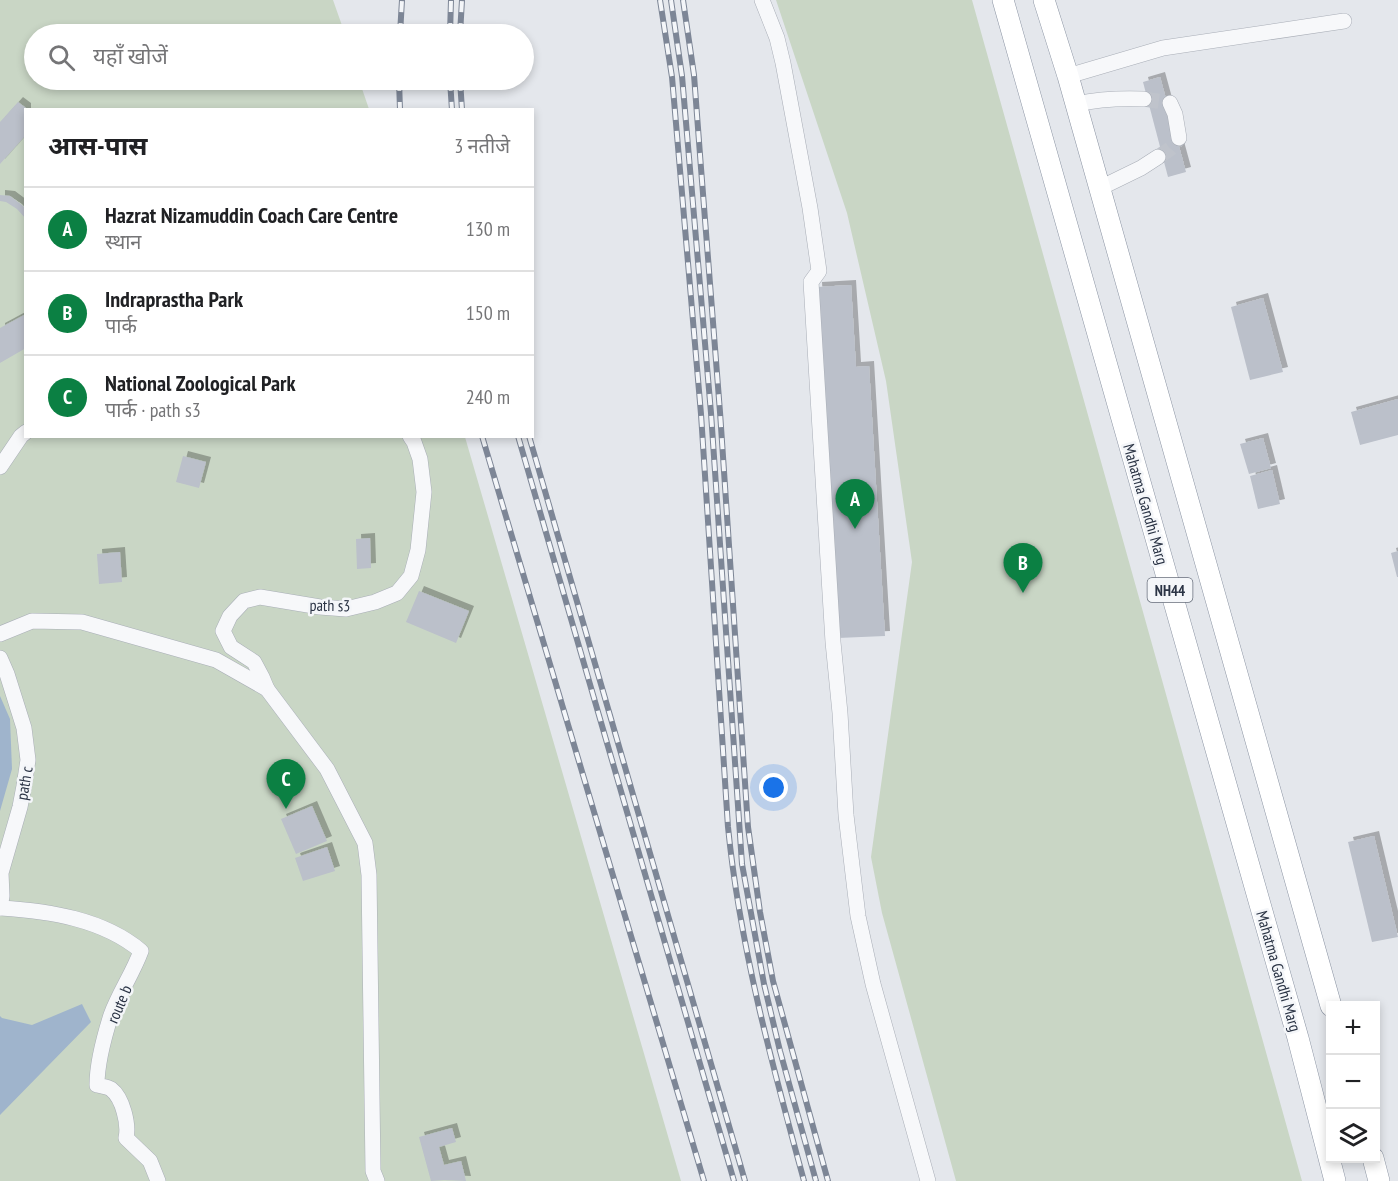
<!DOCTYPE html>
<html lang="hi">
<meta charset="utf-8">
<style>
:root{--surface:#fff;--page:#f6f6f6;--text:#202124;--muted:#757577;--line:#e0e0e0;--accent:#0b8043}
body{margin:0;font-family:"PT Sans Narrow","Noto Sans Devanagari",sans-serif;background:var(--page);color:var(--text)}
.controls{position:absolute;right:18px;bottom:18px;display:grid;overflow:hidden;border-radius:0px;box-shadow:0 3px 9px #0003}
.controls button{width:54px;height:54px;display:grid;place-items:center;padding:0;border:0;border-bottom:2px solid var(--line);background:var(--surface);color:var(--text);font:30px sans-serif}
.you{position:absolute;left:774px;top:788px;width:21px;height:21px;margin:-15px;border:4px solid #fff;border-radius:50%;background:#1a73e8;box-shadow:0 0 0 9px #1a73e833}
.badge{display:grid;place-items:center;width:39px;height:39px;border-radius:50%;background:var(--accent);color:#fff;font-size:20px;font-weight:700}
.pin{position:absolute;translate:-50% -50px;filter:drop-shadow(0 2px 3px #0008)}
.pin::after{content:'';position:absolute;top:32px;width:21px;height:18px;background:inherit;clip-path:polygon(0 0,100% 0,50% 100%)}
.list{margin:0;padding:0;list-style:none}
h2{display:flex;justify-content:space-between;align-items:center;height:78px;margin:0;padding:0 24px;font-size:26px}
h2 small{font-size:20px;font-weight:400;color:var(--muted)}
.list li{display:grid;grid-template-columns:39px 1fr auto;gap:18px;align-items:center;box-sizing:border-box;height:84px;padding:0 24px;border-top:2px solid var(--line)}
.list b{display:block;font-size:22px;white-space:nowrap}
.list p{margin:0;font-size:20px;white-space:nowrap;color:var(--muted)}
.list em{font-size:20px;font-style:normal;color:var(--muted)}
.icon{flex:none;width:33px;height:33px;fill:none;stroke:currentColor;stroke-width:2;stroke-linecap:round;stroke-linejoin:round}
.map{position:relative;flex:none;width:1398px;height:1181px;overflow:hidden}
.search{position:absolute;background:var(--surface);box-shadow:0 3px 9px #0003;left:24px;top:24px;width:510px;height:66px;display:flex;align-items:center;gap:15px;box-sizing:border-box;padding:0 21px;border-radius:33px;color:var(--muted);font-size:22px}
.panel{position:absolute;background:var(--surface);box-shadow:0 3px 9px #0003;left:24px;top:108px;width:510px;height:330px;border-radius:0px}
.map>svg:first-child{display:block}
</style>
<div class="map">
<svg width="1398" height="1181" viewBox="0 0 1398 1181">
<defs>
<filter id="shadow"><feDropShadow dx="5" dy="-5" stdDeviation="0" flood-color="#0004"/></filter>
</defs>
<rect width="100%" height="100%" fill="#e4e7ec"/>
<g fill="#c9d6c5">
<path d="M0 0H333L345 34H34V80H359L369 109 26 110V436L465 437 681 1181H0Z"/>
<path d="M776 0H972L1302 1181H956L882 913 871 857 912 562 886 381 847 213Z"/>
</g>
<g fill="#9fb4cc">
<path d="M0 696 10 719 12 769 0 811Z"/>
<path d="M82 1004 91 1022 0 1115V1016L2 1018 32 1025Z"/>
</g>
<g fill="#bbc0ca" filter="url(#shadow)">
<path d="M1160 77 1186 172 1168 177 1143 82Z"/>
<path d="M18 102 26 108V135L0 164V122Z"/>
<path d="M0 195 10 196 22 205 26 209V219L17 209 6 202 0 201Z"/>
<path d="M851 285 856 367 869 366 885 636 838 638 817 287Z"/>
<path d="M1263 298 1283 372 1250 380 1231 307Z"/>
<path d="M26 314V348L0 363V328Z"/>
<path d="M1398 399V435L1360 445 1351 412Z"/>
<path d="M1263 438 1271 468 1249 474 1240 444Z"/>
<path d="M183 456 206 462 199 488 176 482Z"/>
<path d="M1272 470 1280 504 1258 509 1250 476Z"/>
<path d="M370 538 371 568 357 569 356 539Z"/>
<path d="M1398 551V577H1397L1391 553Z"/>
<path d="M120 552 122 582 99 584 97 554Z"/>
<path d="M419 591 469 611 456 643 406 622Z"/>
<path d="M312 806 327 841 296 854 281 819Z"/>
<path d="M1374 836 1398 937 1372 942 1348 842Z"/>
<path d="M327 847 335 871 303 881 295 858Z"/>
<path d="M452 1128 456 1142 439 1147 444 1165 461 1161 466 1181 444 1180 431 1181 419 1137Z"/>
</g>
<g fill="none" stroke-linecap="round" stroke-linejoin="round">
<g stroke="#bfc3cb" stroke-width="15" stroke-dasharray="15 8" stroke-linecap="butt">
<path d="M1144 99 1170 103"/>
<path d="M1158 157 1170 149 1179 138"/>
</g>
<defs>
<g id="minor">
<path d="M762 0 777 38 783 63 810 208 819 271 811 282 833 642 840 713 846 815 858 916 873 984 928 1181"/>
<path d="M1068 76 1163 48 1344 21"/>
<path d="M1170 103 1175 114 1179 138"/>
<path d="M1076 104C1099 99 1120 98 1144 99"/>
<path d="M1100 188 1141 168 1158 157"/>
<path d="M0 467 21 436 26 432"/>
<path d="M0 634 32 621 82 622 216 660 267 689 327 769 365 843 369 875 373 1171 377 1181"/>
<path d="M0 658 7 674 24 728 28 760 24 786 20 807 1 873 2 896 0 908"/>
<path d="M267 689 262 677 254 662 231 647 223 631 230 616 244 601 260 597 320 607 346 609 375 602 397 593 411 576 418 550 424 492 420 459 414 442 410 436"/>
<path d="M1 908C49 911 103 919 141 951 133 973 119 993 111 1015 105 1034 97 1065 97 1085 101 1086 108 1087 111 1089 123 1098 129 1125 126 1138L150 1161 158 1181"/>
</g>
<g id="highway">
<path d="M1003 0 1298 1038 1335 1181"/>
<path d="M1044 0 1068 76 1331 1006"/>
<path d="M1373 1158 1379 1181"/>
</g>
</defs>
<use href="#minor" stroke="#a9aeb7" stroke-width="16"/>
<use href="#highway" stroke="#8b94a3" stroke-width="22"/>
<use href="#minor" stroke="#f7f8fa" stroke-width="15"/>
<use href="#highway" stroke="#fff" stroke-width="21"/>
<defs>
<g id="rail">
<path d="M660 0 672 77 701 414 728 827C740 948 772 1064 804 1181"/>
<path d="M671 0 682 76 711 413 742 864 764 984 780 1051 816 1181"/>
<path d="M683 0 694 75 701 168 720 412 748 827 760 912 773 981 828 1181"/>
<path d="M400 34 402 0"/>
<path d="M450 34 451 0"/>
<path d="M460 34 462 0"/>
<path d="M399 80 400 110"/>
<path d="M450 80 452 110"/>
<path d="M460 80 462 110"/>
<path d="M482 436 704 1181"/>
<path d="M518 436 734 1181"/>
<path d="M529 436 745 1181"/>
</g>
</defs>
<use href="#rail" stroke="#7d8696" stroke-width="6"/>
<use href="#rail" stroke="#f4f6f9" stroke-width="4" stroke-dasharray="11" stroke-linecap="butt"/>
</g>
<g text-anchor="middle" dominant-baseline="central" stroke-width="5" stroke-linejoin="round" paint-order="stroke">
<rect fill="#f4f6f9" stroke="#676e7b" stroke-width="1.5" x="1147.5" y="578" width="45" height="24" rx="4.5"/>
<g font-size="15" font-weight="bold" fill="#2b3445">
<text x="1170" y="590">NH44</text>
</g>
<g font-size="16" fill="#2b3445" stroke="#f4f6f9">
<text transform="translate(1146 504) rotate(74)">Mahatma Gandhi Marg</text>
<text transform="translate(330 605) rotate(1)">path s3</text>
<text transform="translate(24 783) rotate(-80)">path c</text>
<text transform="translate(1279 971) rotate(74)">Mahatma Gandhi Marg</text>
<text transform="translate(119 1004) rotate(-67)">route b</text>
</g>
</g>
</svg>
<div class="controls">
<button>+</button>
<button>−</button>
<button><svg class="icon" aria-label="layers" viewBox="0 0 24 24"><path d="M12 4l9 5-9 5-9-5zM3 14l9 5 9-5"/></svg></button>
</div>
<div class="you"></div>
<div class="pin badge" style="left:855px;top:529px">A</div>
<div class="pin badge" style="left:1023px;top:593px">B</div>
<div class="pin badge" style="left:286px;top:809px">C</div>
<div class="search"><svg class="icon" aria-label="search" viewBox="0 0 24 24"><circle cx="10" cy="10" r="6"/><path d="M15 15l6 6"/></svg>यहाँ खोजें</div>
<section class="panel">
<h2>आस-पास<small>3 नतीजे</small></h2>
<ul class="list">
<li><span class="badge">A</span><div><b>Hazrat Nizamuddin Coach Care Centre</b><p>स्थान</p></div><em>130 m</em></li>
<li><span class="badge">B</span><div><b>Indraprastha Park</b><p>पार्क</p></div><em>150 m</em></li>
<li><span class="badge">C</span><div><b>National Zoological Park</b><p>पार्क · path s3</p></div><em>240 m</em></li>
</ul>
</section>
</div>
